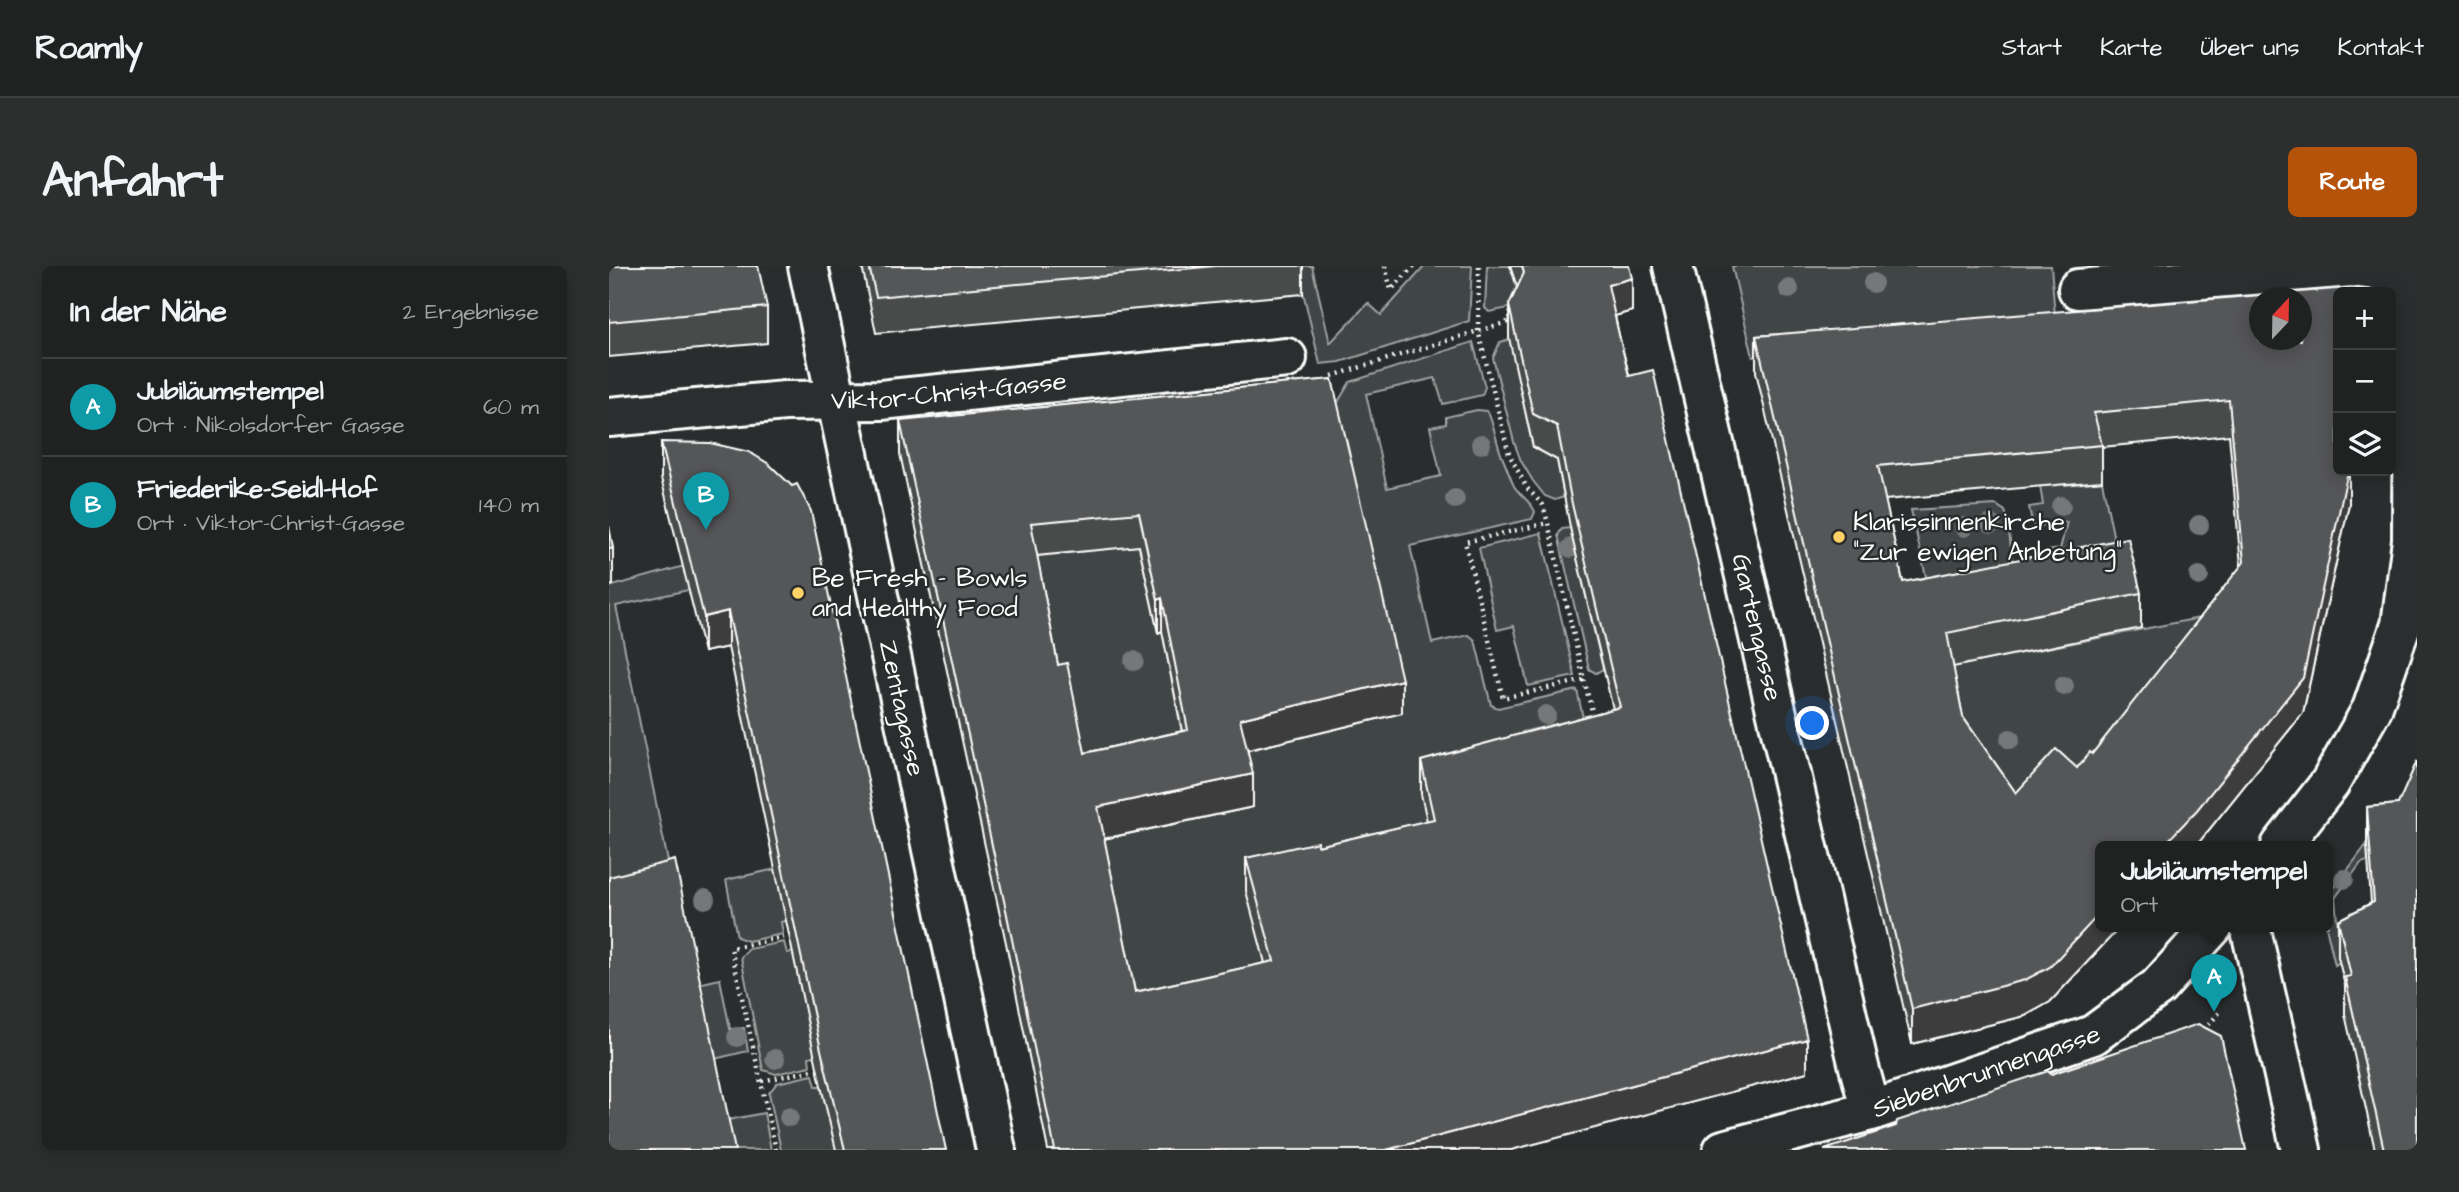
<!DOCTYPE html>
<html lang="de">
<meta charset="utf-8">
<style>
:root{--surface:#202222;--page:#2d2f2f;--text:#f1f3f6;--muted:#a2a4a5;--line:#3d3f40;--accent:#b45309}
body{margin:0;font-family:"Architects Daughter",sans-serif;background:var(--page);color:var(--text)}
.controls{position:absolute;right:21px;top:21px;display:grid;overflow:hidden;border-radius:10px;box-shadow:0 4px 18px #0003}
.controls button{width:63px;height:63px;display:grid;place-items:center;padding:0;border:0;border-bottom:2px solid var(--line);background:var(--surface);color:var(--text);font:35px sans-serif}
.compass{position:absolute;left:1640px;top:21px;width:63px;height:63px;border-radius:50%;background:var(--surface);box-shadow:0 4px 18px #0003;rotate:22deg}
.you{position:absolute;left:1204px;top:458px;width:24px;height:24px;margin:-18px;border:5px solid #fff;border-radius:50%;background:#1a73e8;box-shadow:0 0 0 10px #1a73e833}
.badge{display:grid;place-items:center;width:46px;height:46px;border-radius:50%;background:var(--accent);color:#fff;font-size:23px;font-weight:700}
.pin{position:absolute;translate:-50% -58px;filter:drop-shadow(0 2px 4px #0008)}
.pin::after{content:'';position:absolute;top:37px;width:24px;height:21px;background:inherit;clip-path:polygon(0 0,100% 0,50% 100%)}
.popup{position:absolute;left:1486px;top:575px;width:238px;height:91px;box-sizing:border-box;display:grid;place-content:center;border-radius:10px;background:var(--surface);filter:drop-shadow(0 2px 5px #0005);font-size:23px;white-space:nowrap;color:var(--muted)}
.popup b{font-size:26px;color:var(--text)}
.popup::after{content:'';position:absolute;left:50%;top:100%;margin-left:-14px;border:14px solid transparent;border-top-color:var(--surface)}
.list{margin:0;padding:0;list-style:none}
h2{display:flex;justify-content:space-between;align-items:center;height:91px;margin:0;padding:0 28px;font-size:30px}
h2 small{font-size:23px;font-weight:400;color:var(--muted)}
.list li{display:grid;grid-template-columns:46px 1fr auto;gap:21px;align-items:center;box-sizing:border-box;height:98px;padding:0 28px;border-top:2px solid var(--line)}
.list b{display:block;font-size:26px;white-space:nowrap}
.list p{margin:0;font-size:23px;white-space:nowrap;color:var(--muted)}
.list em{font-size:23px;font-style:normal;color:var(--muted)}
.icon{flex:none;width:38px;height:38px;fill:none;stroke:currentColor;stroke-width:2;stroke-linecap:round;stroke-linejoin:round}
.map{position:relative;flex:none;width:1808px;height:884px;overflow:hidden;border-radius:10px}
header{display:flex;align-items:center;gap:42px;box-sizing:border-box;height:98px;padding:0 35px;background:var(--surface);border-bottom:2px solid var(--line)}
header strong{font-size:33px}
nav{display:flex;gap:38px;margin-inline-start:auto;font-size:24px}
.intro{display:flex;align-items:center;justify-content:space-between;box-sizing:border-box;height:168px;padding:0 42px}
h1{margin:0;font-size:49px}
.button{padding:18px 32px;border-radius:10px;background:var(--accent);color:#fff;font-size:24px;font-weight:700}
main{display:flex;gap:42px;padding:0 42px}
aside{flex:1;background:var(--surface);border-radius:10px;box-shadow:0 4px 18px #0003}
.map>svg:first-child{display:block}
</style>
<header>
<strong>Roamly</strong>
<nav><a>Start</a><a>Karte</a><a>Über uns</a><a>Kontakt</a></nav>
</header>
<div class="intro"><h1>Anfahrt</h1><a class="button">Route</a></div>
<main>
<aside>
<h2>In der Nähe<small>2 Ergebnisse</small></h2>
<ul class="list">
<li><span class="badge" style="background:#0f9aa8">A</span><div><b>Jubiläumstempel</b><p>Ort · Nikolsdorfer Gasse</p></div><em>60 m</em></li>
<li><span class="badge" style="background:#0f9aa8">B</span><div><b>Friederike-Seidl-Hof</b><p>Ort · Viktor-Christ-Gasse</p></div><em>140 m</em></li>
</ul>
</aside>
<div class="map">
<svg width="1808" height="884" viewBox="0 0 1808 884">
<rect width="100%" height="100%" fill="#2a2d2e"/>
<filter id="ink" filterUnits="userSpaceOnUse"><feTurbulence type="fractalNoise" baseFrequency=".0143" numOctaves="2"/><feDisplacementMap in="SourceGraphic" scale="14" xChannelSelector="R" yChannelSelector="G"/><feConvolveMatrix kernelMatrix="1 2 1 2 8 2 1 2 1" color-interpolation-filters="sRGB"/></filter>
<g filter="url(#ink)">
<g fill="#414445" stroke="#a0a2a2" stroke-width="2">
<path d="M688 0H703L721 77 759 37 772 49 816 0H863L860 55 731 96 711 98Z"/>
<path d="M878 0H916L915 39 880 46 876 42Z"/>
<path d="M1123 0H1442L1447 63 1144 91Z"/>
<path d="M901 73 922 173 930 184 948 194 955 231 946 234 936 230 924 215 912 195 905 176 884 92 891 76Z"/>
<path d="M864 76 876 121 873 129 834 138 826 112 757 128 778 222 832 210 821 161 837 158V151L868 144 878 145C884 153 888 181 894 193 898 202 901 212 905 220 911 230 923 236 926 246L923 253 801 280 823 377 860 369 866 374 882 439 889 442 968 424 974 452 913 466 921 499 825 586 685 724 518 761 494 573 644 541 631 486 793 447 723 146 741 116Z"/>
<path d="M1455 209 1457 219 1493 215 1512 308 1325 346 1302 244 1387 239 1396 245 1398 251 1405 306H1434L1430 286 1451 283 1458 256 1424 261 1420 241 1434 239 1431 220 1448 219Z"/>
<path d="M961 262 994 403 987 407 980 403 949 269 953 263Z"/>
<path d="M448 267 475 285 530 280 549 366 553 365 579 497 480 519 412 301Z"/>
<path d="M932 267 966 410 919 420 905 360 888 364 870 282Z"/>
<path d="M75 300V307L106 318 7 340 66 630 0 648V321Z"/>
<path d="M1636 343 1447 558 1354 486 1337 402Z"/>
<path d="M1758 578 1759 595 1752 597 1726 632 1732 695 1726 699 1717 660H1719V630Z"/>
<path d="M167 603 178 654 172 656 174 668 139 675 128 671 117 614Z"/>
<path d="M175 676 178 687 184 686 206 790 200 791 201 800 167 808 154 804 132 691 140 683Z"/>
<path d="M111 713 121 763 135 762 139 785 101 794 85 719Z"/>
<path d="M204 809 207 820H213L228 884H172L160 827 168 817Z"/>
<path d="M155 847 162 884H120L114 855Z"/>
</g>
<g fill="none" stroke-linecap="round" stroke-linejoin="round">
<defs>
<g id="minor">
<path id="s1" d="M199 0 387 884"/>
<path id="s2" d="M1064 0 1250 801 1262 845"/>
<path d="M1469 23 1742 1 1799 8 1808 6"/>
<path id="s3" d="M0 151 176 135 272 134 678 92"/>
<path d="M1672 580 1721 517 1763 443 1792 359 1803 274 1804 87 1798 0"/>
<path d="M1641 660 1692 884"/>
<path id="s4" d="M1114 884 1262 845 1484 769 1549 721 1604 660"/>
</g>
</defs>
<use href="#minor" stroke="#fff" stroke-width="44"/>
<g stroke="#fff" stroke-width="4.5" stroke-dasharray="2 5" stroke-linecap="butt">
<path d="M776 0 782 24 805 0"/>
<path d="M870 0 869 64 900 188 918 222 934 239 939 257 975 414 894 432 856 276 939 257"/>
<path d="M723 110 905 54"/>
<path d="M975 414 985 453"/>
<path d="M1595 764 1610 747"/>
<path d="M153 815 204 804"/>
<path d="M167 884 122 682 176 671"/>
</g>
<use href="#minor" stroke="#2a2d2e" stroke-width="38"/>
</g>
<g fill="#757778">
<circle cx="1264" cy="17" r="10"/>
<circle cx="1180" cy="23" r="10"/>
<circle cx="872" cy="178" r="10"/>
<circle cx="846" cy="233" r="10"/>
<circle cx="1452" cy="240" r="10"/>
<circle cx="1382" cy="258" r="10"/>
<circle cx="1590" cy="259" r="10"/>
<circle cx="1355" cy="261" r="10"/>
<circle cx="962" cy="282" r="10"/>
<circle cx="1590" cy="310" r="10"/>
<circle cx="525" cy="395" r="10"/>
<circle cx="1455" cy="420" r="10"/>
<circle cx="937" cy="449" r="10"/>
<circle cx="1401" cy="473" r="10"/>
<circle cx="1735" cy="613" r="10"/>
<circle cx="96" cy="633" r="10"/>
<circle cx="128" cy="771" r="10"/>
<circle cx="166" cy="793" r="10"/>
<circle cx="180" cy="851" r="10"/>
</g>
<g fill="#494b4c" stroke="#fff" stroke-width="2" fill-rule="evenodd">
<path d="M0 0 158 41V77L0 91Z"/>
<path d="M253 0H694V28L267 67Z"/>
<path d="M901 0H1020L1023 45 1006 50 1010 69 1198 806 902 884H439L397 677 291 188V155L723 113 793 447 639 484 644 541 495 573 526 726 656 697 637 625V592L709 580 818 555 812 528V495L1004 443 963 271 948 194 924 181 900 72V39L908 21ZM530 280 549 367 553 365 573 465 476 487 449 399 428 290Z"/>
<path d="M1729 26V205L1740 238 1694 447 1587 580H1491V660H1512L1441 736 1416 750 1303 778 1147 106V70ZM1620 169 1632 300 1483 488 1468 502 1407 527 1354 451 1344 401 1532 362V327L1294 316 1276 234 1493 215V181Z"/>
<path d="M52 176 337 884H227L212 820 119 381 95 386 52 212Z"/>
<path d="M1789 538 1808 884H1766L1736 748V720L1729 691V654L1762 637 1758 578V541Z"/>
</g>
<g fill="#3c3d3e" stroke="#fff" stroke-width="2">
<path d="M1023 12V45L999 52V19Z"/>
<path d="M1740 205V238L1694 447 1587 580H1554Z"/>
<path d="M4 282V319L0 320V283Z"/>
<path d="M553 332V365L549 367V334Z"/>
<path d="M119 345V381L95 386V351Z"/>
<path d="M793 414V447L631 486V453Z"/>
<path d="M644 508V541L489 574V541Z"/>
<path d="M1491 647V660H1512L1441 736 1416 750 1303 778V743Z"/>
<path d="M1198 773V806L902 884H777Z"/>
</g>
<g fill="#555758" stroke="#fff" stroke-width="2" fill-rule="evenodd">
<path d="M0 0H149L158 41 0 56Z"/>
<path d="M260 0H607L267 31Z"/>
<path d="M913 0H1020L1023 12 999 19 1010 69 1020 110 1044 104 1198 773 777 884H446L397 644 291 155 723 113 793 414 631 453 644 508 489 541 526 726 665 695 637 592 709 576V580L825 553 812 495 1011 441 963 238 948 160 924 148 900 39 915 7ZM530 247 549 334 553 332 579 464 476 487 458 397 449 399 422 257Z"/>
<path d="M1739 22V26H1729V205H1739L1694 412 1588 544 1554 580H1491V647L1441 701 1416 714 1303 743 1147 70ZM1650 32H1692V74H1650ZM1620 134 1635 296 1483 488 1481 486 1468 502 1447 483 1407 527 1354 451 1338 367 1532 327 1519 272 1294 316 1269 200 1493 179 1485 147Z"/>
<path d="M52 176 101 177 140 186 160 198 183 220 188 218 202 245 337 884H236L212 784 119 345 95 351Z"/>
<path d="M0 260 4 282 0 283Z"/>
<path d="M1808 495V884H1775L1736 711 1742 710 1729 654 1765 636 1758 541 1789 538Z"/>
<path d="M66 594 126 884H0V611Z"/>
<path d="M1589 758 1612 770 1637 884H1215L1287 860 1288 855 1439 805 1442 808Z"/>
</g>
</g>
<g fill="#ffd166" stroke="#2a2d2e" stroke-width="2.5">
<circle cx="1230" cy="271" r="7"/>
<circle cx="189" cy="327" r="7"/>
</g>
<g text-anchor="middle" dominant-baseline="central" stroke-width="5" stroke-linejoin="round" paint-order="stroke">
<g font-size="26" fill="#fff" stroke="#2a2d2e">
<text stroke="none"><textPath href="#s3" startOffset="341">Viktor-Christ-Gasse</textPath></text>
<text stroke="none"><textPath href="#s2" startOffset="371">Gartengasse</textPath></text>
<text stroke="none"><textPath href="#s1" startOffset="452">Zentagasse</textPath></text>
<text stroke="none"><textPath href="#s4" startOffset="275">Siebenbrunnengasse</textPath></text>
</g>
<g font-size="26" fill="#fff" stroke="#2a2d2e" text-anchor="start">
<text x="1244" y="256">Klarissinnenkirche<tspan x="1244" dy="30">"Zur ewigen Anbetung"</tspan></text>
<text x="203" y="312">Be Fresh - Bowls<tspan x="203" dy="30">and Healthy Food</tspan></text>
</g>
</g>
</svg>
<div class="controls">
<button>+</button>
<button>−</button>
<button><svg class="icon" aria-label="layers" viewBox="0 0 24 24"><path d="M12 4l9 5-9 5-9-5zM3 14l9 5 9-5"/></svg></button>
</div>
<svg class="compass" viewBox="-18 -18 36 36"><path d="M0-13l5 13h-10z" fill="#e53935"/><path d="M0 13l5-13h-10z" fill="#a2a4a5"/></svg>
<div class="you"></div>
<div class="pin badge" style="left:1605px;top:746px;background:#0f9aa8">A</div>
<div class="popup"><b>Jubiläumstempel</b>Ort</div>
<div class="pin badge" style="left:97px;top:264px;background:#0f9aa8">B</div>
</div>
</main>
